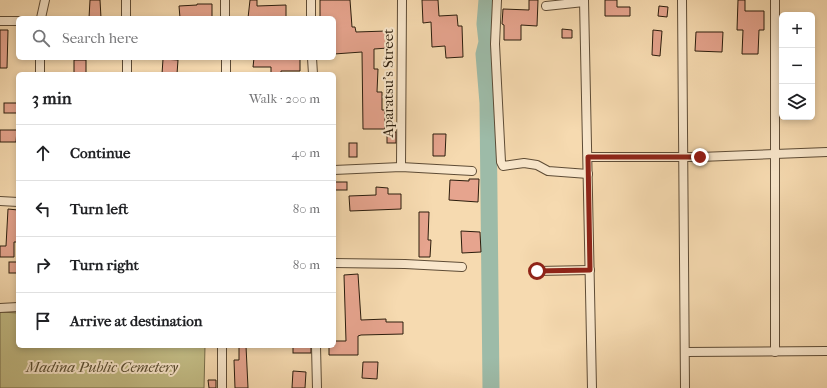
<!DOCTYPE html>
<meta charset="utf-8">
<style>
:root{--surface:#fff;--page:#f2f2f2;--text:#202124;--muted:#757577;--line:#e0e0e0}
body{margin:0;font-family:"IM FELL French Canon",serif;background:var(--page);color:var(--text)}
.controls{position:absolute;right:12px;top:12px;display:grid;overflow:hidden;border-radius:6px;box-shadow:0 2px 6px #0003}
.controls button{width:36px;height:36px;display:grid;place-items:center;padding:0;border:0;border-bottom:1px solid var(--line);background:var(--surface);color:var(--text);font:20px sans-serif}
.stop{position:absolute;width:12px;height:12px;margin:-9px;border:3px solid #8f2418;border-radius:50%;background:#fff}
.stop.end{background:#8f2418;border-color:#fff;box-shadow:0 1px 4px #0008}
.list{margin:0;padding:0;list-style:none}
h2{display:flex;justify-content:space-between;align-items:center;height:52px;margin:0;padding:0 16px;font-size:17px}
h2 small{font-size:13px;font-weight:400;color:var(--muted)}
.list li{display:grid;grid-template-columns:26px 1fr auto;gap:12px;align-items:center;box-sizing:border-box;height:56px;padding:0 16px;border-top:1px solid var(--line)}
.list b{display:block;font-size:15px;white-space:nowrap}
.list em{font-size:13px;font-style:normal;color:var(--muted)}
.icon{flex:none;width:22px;height:22px;fill:none;stroke:currentColor;stroke-width:2;stroke-linecap:round;stroke-linejoin:round}
.map{position:relative;flex:none;width:827px;height:388px;overflow:hidden}
.search{position:absolute;background:var(--surface);box-shadow:0 2px 6px #0003;left:16px;top:16px;width:320px;height:44px;display:flex;align-items:center;gap:10px;box-sizing:border-box;padding:0 14px;border-radius:6px;color:var(--muted);font-size:15px}
.panel{position:absolute;background:var(--surface);box-shadow:0 2px 6px #0003;left:16px;top:72px;width:320px;height:276px;border-radius:6px}
.map>svg:first-child{display:block}
</style>
<div class="map">
<svg width="827" height="388" viewBox="0 0 827 388">
<rect width="100%" height="100%" fill="#f6dab0"/>
<filter id="stains"><feTurbulence type="fractalNoise" baseFrequency=".005" numOctaves="4"/><feColorMatrix values="0 0 0 0 .2 0 0 0 0 .09 0 0 0 0 .02 0 0 0 .5 -.17"/></filter>
<radialGradient id="worn" r=".72"><stop offset=".6" stop-color="#630" stop-opacity="0"/><stop offset="1" stop-color="#630" stop-opacity=".3"/></radialGradient>
<path fill="#c3bd86" stroke="#776d4a" d="M0 312 18 313V346H205L204 388H0Z"/>
<g fill="none" stroke-linecap="round" stroke-linejoin="round">
<path stroke="#9dbba8" stroke-width="17" d="M487 0 485 24 487 42 484 54 488 103 491 388"/>
</g>
<g fill="#e6a48e" stroke="#2b1d0d">
<path d="M90 0H100L101 18H89Z"/>
<path d="M250 0H257V6L286 5V18H248Z"/>
<path d="M320 0H350L352 27H355L356 32 387 31 388 48 374 49V69H378L377 92H382V110H385V129H363L362 52 334 54V18H320Z"/>
<path d="M422 0H438L439 16 457 15 458 26H462L463 57 446 58 445 46 432 47 431 22 423 23Z"/>
<path d="M529 0H538L537 26 521 25V40H504V25L502 24 503 9 529 10Z"/>
<path d="M605 0H617V7H630V16H605Z"/>
<path d="M738 0H745V11H764V30H759L758 54H742L743 30H737Z"/>
<path d="M197 4H212V18H180L179 6 197 5Z"/>
<path d="M659 6 668 7 667 17 658 16Z"/>
<path d="M562 29 572 30V38H562Z"/>
<path d="M0 30H8L7 68H0Z"/>
<path d="M653 30 662 31 660 56 652 55Z"/>
<path d="M696 32H723L722 52 695 51Z"/>
<path d="M254 58H300V71H281V74H271V67H253Z"/>
<path d="M163 59 178 60 177 74H162Z"/>
<rect x="74" y="60" width="12" height="14"/>
<rect x="4" y="103" width="14" height="10"/>
<path d="M0 130H17L16 142H0Z"/>
<rect x="387" y="132" width="9" height="11"/>
<path d="M433 134H446L445 156H433Z"/>
<rect x="349" y="143" width="8" height="14"/>
<path d="M469 179H479L478 202 449 200 450 180 469 181Z"/>
<rect x="334" y="182" width="13" height="8"/>
<path d="M376 187 388 188V194H401V209L350 211 349 196 376 195Z"/>
<path d="M8 209 18 210V242H14V257H0V246H6Z"/>
<path d="M419 212H429L428 240H431L430 257H419Z"/>
<path d="M461 231 480 232 481 252 462 253Z"/>
<rect x="9" y="262" width="9" height="11"/>
<path d="M358 274 361 320 386 319V322H403V334L361 335 358 336V355H329V346H334V341H346L344 275Z"/>
<path d="M239 346H246L248 388H235L234 360H239Z"/>
<rect x="293" y="346" width="18" height="7"/>
<path d="M363 362H378L377 379 362 378Z"/>
<path d="M293 371 306 372 305 388H292Z"/>
<path d="M208 380H216V388H209Z"/>
</g>
<g fill="none" stroke-linecap="round" stroke-linejoin="round">
<defs>
<g id="street">
<path d="M126 0V18"/>
<path d="M225 0V18"/>
<path d="M311 0V18"/>
<path d="M497 0 495 44 501 162 503 166 524 163 537 165 548 171 588 174"/>
<path d="M584 0 592 388"/>
<path d="M682 0 685 388"/>
<path d="M546 6 584 2"/>
<path d="M41 18 45 0"/>
<path d="M0 21H18"/>
<path d="M127 58V74"/>
<path d="M226 58V74"/>
<path d="M312 58 313 74"/>
<path d="M40 74V58"/>
<path d="M588 157H700L827 152"/>
<path d="M401 167 402 0"/>
<path d="M334 170 401 167 472 171"/>
<path d="M0 201 18 202"/>
<path d="M334 263 405 264 462 267"/>
<path d="M537 271 590 270"/>
<path d="M0 308 18 307"/>
<path d="M316 346 317 388"/>
<path d="M685 352 827 351"/>
<path d="M775 352V0"/>
<path d="M222 388V346"/>
</g>
</defs>
<use href="#street" stroke="#5e4c36" stroke-width="10"/>
<use href="#street" stroke="#f9e7cc" stroke-width="8"/>
</g>
<g fill="none" stroke-linecap="round" stroke-linejoin="round">
<path stroke="#8f2418" stroke-width="5" d="M537 271 590 270 588 157H700"/>
</g>
<g text-anchor="middle" dominant-baseline="central" stroke-width="4" stroke-linejoin="round" paint-order="stroke">
<g font-size="15" fill="#2b1d0d" stroke="#f9e7cc">
<text transform="translate(388 83) rotate(-90)">Aparatsu’s Street</text>
</g>
<g font-size="15" font-style="italic" fill="#594d31" stroke="#f9e7cc">
<text x="102" y="367">Madina Public Cemetery</text>
</g>
</g>
<rect width="100%" height="100%" filter="url(#stains)"/>
<rect width="100%" height="100%" fill="url(#worn)"/>
</svg>
<div class="controls">
<button>+</button>
<button>−</button>
<button><svg class="icon" aria-label="layers" viewBox="0 0 24 24"><path d="M12 4l9 5-9 5-9-5zM3 14l9 5 9-5"/></svg></button>
</div>
<div class="stop" style="left:537px;top:271px"></div>
<div class="stop end" style="left:700px;top:157px"></div>
<div class="search"><svg class="icon" aria-label="search" viewBox="0 0 24 24"><circle cx="10" cy="10" r="6"/><path d="M15 15l6 6"/></svg>Search here</div>
<section class="panel">
<h2>3 min<small>Walk · 200 m</small></h2>
<ul class="list">
<li><svg class="icon" aria-label="ahead" viewBox="0 0 24 24"><path d="M12 20V5M6 11l6-6 6 6"/></svg><div><b>Continue</b></div><em>40 m</em></li>
<li><svg class="icon" aria-label="left" viewBox="0 0 24 24"><path d="M17 20v-9H6M10 6l-5 5 5 5"/></svg><div><b>Turn left</b></div><em>80 m</em></li>
<li><svg class="icon" aria-label="right" viewBox="0 0 24 24"><path d="M7 20v-9h11M14 6l5 5-5 5"/></svg><div><b>Turn right</b></div><em>80 m</em></li>
<li><svg class="icon" aria-label="arrive" viewBox="0 0 24 24"><path d="M6 21V4h12l-3 4 3 4H6"/></svg><div><b>Arrive at destination</b></div></li>
</ul>
</section>
</div>
